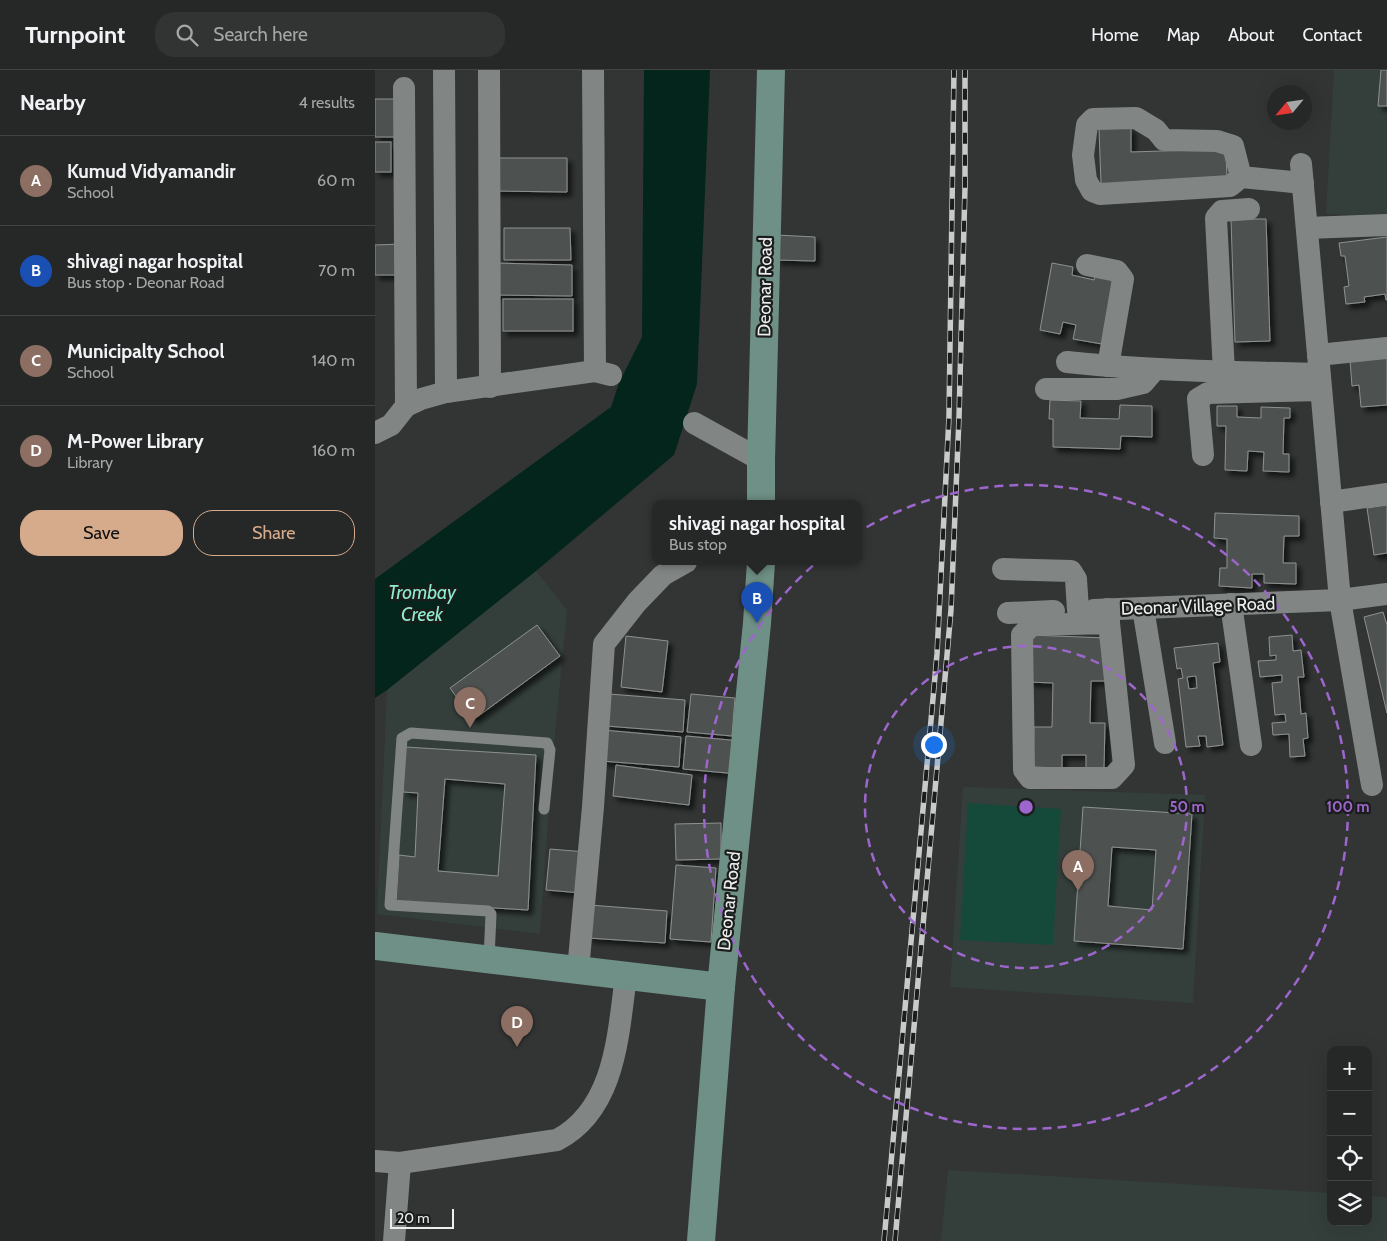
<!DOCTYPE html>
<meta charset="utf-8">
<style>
:root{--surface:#262827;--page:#323433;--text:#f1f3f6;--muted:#a4a6a7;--line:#424444;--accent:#d6ab8b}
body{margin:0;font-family:Cabin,sans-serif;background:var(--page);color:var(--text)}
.controls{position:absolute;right:15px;bottom:15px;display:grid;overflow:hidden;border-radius:10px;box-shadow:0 5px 20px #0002}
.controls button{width:45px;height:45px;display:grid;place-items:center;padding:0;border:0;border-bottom:1px solid var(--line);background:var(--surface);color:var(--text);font:25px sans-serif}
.compass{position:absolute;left:892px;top:15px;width:45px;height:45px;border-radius:50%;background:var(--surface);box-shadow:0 5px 20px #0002;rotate:241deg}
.scale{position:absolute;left:15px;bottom:12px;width:64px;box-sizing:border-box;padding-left:5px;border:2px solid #edefee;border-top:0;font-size:14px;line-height:18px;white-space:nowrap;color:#edefee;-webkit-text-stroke:4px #1b1c1c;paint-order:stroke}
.you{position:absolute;left:558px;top:674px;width:18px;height:18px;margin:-12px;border:4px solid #fff;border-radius:50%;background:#1a73e8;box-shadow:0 0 0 8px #1a73e833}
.badge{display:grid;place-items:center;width:32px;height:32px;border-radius:50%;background:var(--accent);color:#fff;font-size:16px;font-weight:700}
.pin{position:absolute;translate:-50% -41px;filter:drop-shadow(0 1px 2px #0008)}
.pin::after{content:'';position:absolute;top:26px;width:18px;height:15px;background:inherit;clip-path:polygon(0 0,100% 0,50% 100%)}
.popup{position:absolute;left:277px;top:430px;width:210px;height:65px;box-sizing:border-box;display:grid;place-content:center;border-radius:10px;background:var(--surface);filter:drop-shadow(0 1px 4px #0005);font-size:16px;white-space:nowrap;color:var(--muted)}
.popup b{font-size:19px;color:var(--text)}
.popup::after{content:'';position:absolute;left:50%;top:100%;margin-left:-10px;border:10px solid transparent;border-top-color:var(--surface)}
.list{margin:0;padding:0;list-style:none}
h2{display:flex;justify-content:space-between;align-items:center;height:65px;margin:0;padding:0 20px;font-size:21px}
h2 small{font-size:16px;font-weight:400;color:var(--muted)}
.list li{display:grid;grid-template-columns:32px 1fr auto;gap:15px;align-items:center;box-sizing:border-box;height:90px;padding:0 20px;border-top:1px solid var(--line)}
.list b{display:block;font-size:19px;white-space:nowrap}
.list p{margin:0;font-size:16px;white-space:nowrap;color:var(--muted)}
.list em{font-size:16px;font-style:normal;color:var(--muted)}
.actions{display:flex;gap:10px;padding:15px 20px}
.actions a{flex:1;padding:11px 0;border:1px solid var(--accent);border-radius:20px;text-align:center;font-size:18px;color:var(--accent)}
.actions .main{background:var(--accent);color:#111}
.icon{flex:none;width:28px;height:28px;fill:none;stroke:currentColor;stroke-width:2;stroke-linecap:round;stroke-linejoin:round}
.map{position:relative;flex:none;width:1012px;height:1171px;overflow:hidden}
header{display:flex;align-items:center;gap:30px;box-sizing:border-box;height:70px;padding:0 25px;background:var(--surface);border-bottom:1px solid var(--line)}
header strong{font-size:24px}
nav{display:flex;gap:28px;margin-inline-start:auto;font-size:18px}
.search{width:350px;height:45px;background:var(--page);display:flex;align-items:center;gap:12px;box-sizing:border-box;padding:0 18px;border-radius:20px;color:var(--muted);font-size:19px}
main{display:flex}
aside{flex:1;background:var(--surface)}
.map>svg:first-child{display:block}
</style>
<header>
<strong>Turnpoint</strong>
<div class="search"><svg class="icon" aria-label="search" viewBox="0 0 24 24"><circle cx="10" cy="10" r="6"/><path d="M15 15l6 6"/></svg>Search here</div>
<nav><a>Home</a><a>Map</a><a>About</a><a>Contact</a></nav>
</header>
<main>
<aside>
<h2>Nearby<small>4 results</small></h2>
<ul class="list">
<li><span class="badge" style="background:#8d6e63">A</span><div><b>Kumud Vidyamandir</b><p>School</p></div><em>60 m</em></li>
<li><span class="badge" style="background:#1a4fb4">B</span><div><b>shivagi nagar hospital</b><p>Bus stop · Deonar Road</p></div><em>70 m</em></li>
<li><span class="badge" style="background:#8d6e63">C</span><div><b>Municipalty School</b><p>School</p></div><em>140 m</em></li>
<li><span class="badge" style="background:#8d6e63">D</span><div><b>M-Power Library</b><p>Library</p></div><em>160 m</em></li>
</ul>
<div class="actions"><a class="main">Save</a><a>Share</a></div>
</aside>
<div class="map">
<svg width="1012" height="1171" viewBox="0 0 1012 1171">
<defs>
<filter id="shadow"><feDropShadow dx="4.5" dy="4.5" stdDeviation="2.5" flood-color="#0009"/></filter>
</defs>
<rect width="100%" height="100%" fill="#323534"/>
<g fill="#343f3b">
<path d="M959 0H1012V146L951 144Z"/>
<path d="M161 501 192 540 177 696 165 864 2 844 12 620Z"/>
<path d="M588 717 830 725 818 933 575 917Z"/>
<path d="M573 1100 956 1123V1152H993V1126L1012 1127V1171H566Z"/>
</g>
<path fill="#15493a" d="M593 733 686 739 678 875 585 870Z"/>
<path fill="#03251b" d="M269 0H335L322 314 299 385 161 501 12 620 0 628V509L236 337 244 313 267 267Z"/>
<g fill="#4d5150" stroke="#8d9290" fill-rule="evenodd" filter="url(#shadow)">
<path d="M1006 0H1012V36H1003Z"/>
<path d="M0 29H20L21 67H0Z"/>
<path d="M756 58V82L851 79 852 109 726 114 724 59Z"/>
<rect x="0" y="72" width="16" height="30"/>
<path d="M118 88H192V122L118 121Z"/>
<path d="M856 149H891L895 271 860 272Z"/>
<path d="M129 158H195L196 190H129Z"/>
<path d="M402 165 440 167V191L401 190Z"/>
<path d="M1012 167V230H1011L1010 224 989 227 990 232 971 234 969 217 974 216 970 186H966L964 173Z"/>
<path d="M26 174V205H0V175Z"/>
<path d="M120 193 197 195V226L119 225Z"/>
<path d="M677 193 698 197 697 205 719 210 721 202 739 206 727 274 698 269 701 255 688 252 685 264 665 260Z"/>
<rect x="128" y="229" width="70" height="32"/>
<path d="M1012 286V335L986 337 984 315 977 316 975 290Z"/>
<path d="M675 330 706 331 705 348 744 349 745 335 777 336V367L746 366 745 379 678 377V349H674Z"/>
<path d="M842 336H862V347L886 348V337L915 338V348H909L908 384H914V402L888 401 889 382 873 381 872 401 850 400 851 356H842Z"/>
<path d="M1012 435V483L999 485 992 438Z"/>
<path d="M840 443 924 446V466H909L908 493H921V514L889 513V504H877V518L844 516 845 498H852V469L839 468Z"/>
<path d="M1008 542 1012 555V643L989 547Z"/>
<path d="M162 555 185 586 98 650 75 618Z"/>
<path d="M654 565 732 568 731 611H716L715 653H730L729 698H711V685H687V698L658 697 659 657H677L678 613 653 612Z"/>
<path d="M917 565 918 581 926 580 929 607H923L926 644 931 643 933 668 928 669 930 686 915 687 914 664 898 665 897 653 911 652 910 644 900 645 897 613 907 612V605L885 607 883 591 901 590V585L895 586 894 567Z"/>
<path d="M251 566 293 571 287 622 246 617Z"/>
<path d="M843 573 845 592 838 593 848 675 832 677 831 666H823L825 676 811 677 803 609 808 608 806 598 802 599 799 578ZM821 606 822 618 814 619 812 607Z"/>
<path d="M234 624 310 630 308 662 231 656Z"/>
<path d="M316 624 360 628 357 666 312 662Z"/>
<path d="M228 660 306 667 304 697 226 691Z"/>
<path d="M311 666 366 671 363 704 308 699Z"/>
<path d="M30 677 161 685 153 840 21 832 24 785 40 787 43 723 28 722ZM70 709 130 714 123 806 63 801Z"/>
<path d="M241 695 317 705 314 735 238 726Z"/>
<path d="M708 737 817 744 808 879 699 871ZM737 777 781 780 777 840 733 836Z"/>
<path d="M346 753V789L301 790 300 754Z"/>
<path d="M175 779 211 782 207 823 171 820Z"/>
<path d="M301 795 341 798 336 872 295 869Z"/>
<path d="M215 835 292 841 290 873 213 868Z"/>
</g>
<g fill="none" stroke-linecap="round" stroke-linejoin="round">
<path stroke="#818684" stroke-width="11" d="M114 889 116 844 113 841 15 835 27 668 36 663 172 673 175 680 169 739"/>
<g stroke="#818684" stroke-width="22">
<path d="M69 0 71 322"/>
<path d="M114 0 115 317"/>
<path d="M218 0 220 301"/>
<path d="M29 18 31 336"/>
<path d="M926 94 965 530 997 715"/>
<path d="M866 107 858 76 842 71 789 70 781 60 761 48 718 49 712 55 708 85 711 110 717 121 725 124 855 116 866 107 928 113"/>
<path d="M932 158 1012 155"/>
<path d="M712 195 742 201 748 209 733 296"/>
<path d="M943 285 1012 278"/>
<path d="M692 292C776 301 860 302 944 304"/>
<path d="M849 302 841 148 847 141 874 139"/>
<path d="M671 319H742L768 313 780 299"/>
<path d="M319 353 386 390"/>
<path d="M0 363 16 355 31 336 46 329 71 322 220 301 236 305"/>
<path d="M828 385 823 329 833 323 946 320"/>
<path d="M956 432 1012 424"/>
<path d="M628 499 696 501 701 509 703 540"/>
<path d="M856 534 876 675"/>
<path d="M768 538 790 673"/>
<path d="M733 539 734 553 749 695 737 708H655L649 700 647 565 657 555 734 553"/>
<path d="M719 540 965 530 1012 524"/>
<path d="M633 543 679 541"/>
<path d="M203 900 218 737 229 574 262 532 288 505 311 492"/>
<path d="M0 1091 25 1093 182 1070C241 1039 243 964 251 906"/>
<path d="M19 1171 25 1093"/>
</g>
<g stroke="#6f9086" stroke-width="28">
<path d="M386 434V390L396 0"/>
<path d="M0 876 346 917"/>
<path d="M326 1171 346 917 382 553 386 492"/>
</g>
<defs>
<g id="rail">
<path d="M509 1171 562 584 574 347 579 0"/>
<path d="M520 1171 576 540 584 348 590 117V0"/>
</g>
</defs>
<use href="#rail" stroke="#c9cbca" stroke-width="5.5"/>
<use href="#rail" stroke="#1b1c1c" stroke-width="4" stroke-dasharray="11" stroke-linecap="butt"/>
</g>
<g fill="none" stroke="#9d66cd" stroke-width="2.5" stroke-dasharray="9 6">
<circle cx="651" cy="737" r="161"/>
<circle cx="651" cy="737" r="322"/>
</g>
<g text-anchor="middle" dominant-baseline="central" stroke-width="4.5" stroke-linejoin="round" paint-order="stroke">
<g font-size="18" fill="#edefee" stroke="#1b1c1c">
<text transform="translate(390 217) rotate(-89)">Deonar Road</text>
<text transform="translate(823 536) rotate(-2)">Deonar Village Road</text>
<text transform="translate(354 831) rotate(-84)">Deonar Road</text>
</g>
<g font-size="19" font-style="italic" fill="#8ceccb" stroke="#1b1c1c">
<text x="47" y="522">Trombay<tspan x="47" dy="22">Creek</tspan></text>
</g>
</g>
<circle cx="651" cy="737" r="8" fill="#9d66cd" stroke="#1b1c1c" stroke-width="2.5"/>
<g font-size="15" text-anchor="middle" font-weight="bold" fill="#9d66cd" stroke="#1b1c1c" stroke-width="4.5" stroke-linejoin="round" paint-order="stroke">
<text x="812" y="742">50 m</text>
<text x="973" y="742">100 m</text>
</g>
</svg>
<div class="controls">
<button>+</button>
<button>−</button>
<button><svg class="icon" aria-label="locate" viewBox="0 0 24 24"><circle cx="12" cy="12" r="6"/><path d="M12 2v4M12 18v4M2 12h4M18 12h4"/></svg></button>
<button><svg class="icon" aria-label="layers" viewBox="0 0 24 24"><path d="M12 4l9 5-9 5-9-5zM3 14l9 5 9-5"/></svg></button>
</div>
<svg class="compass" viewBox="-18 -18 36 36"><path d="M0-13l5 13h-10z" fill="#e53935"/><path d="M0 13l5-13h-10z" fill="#a4a6a7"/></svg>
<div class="scale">20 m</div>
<div class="you"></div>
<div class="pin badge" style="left:703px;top:821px;background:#8d6e63">A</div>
<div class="pin badge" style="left:382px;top:553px;background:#1a4fb4">B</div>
<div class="popup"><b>shivagi nagar hospital</b>Bus stop</div>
<div class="pin badge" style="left:95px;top:658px;background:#8d6e63">C</div>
<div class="pin badge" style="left:142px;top:977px;background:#8d6e63">D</div>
</div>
</main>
